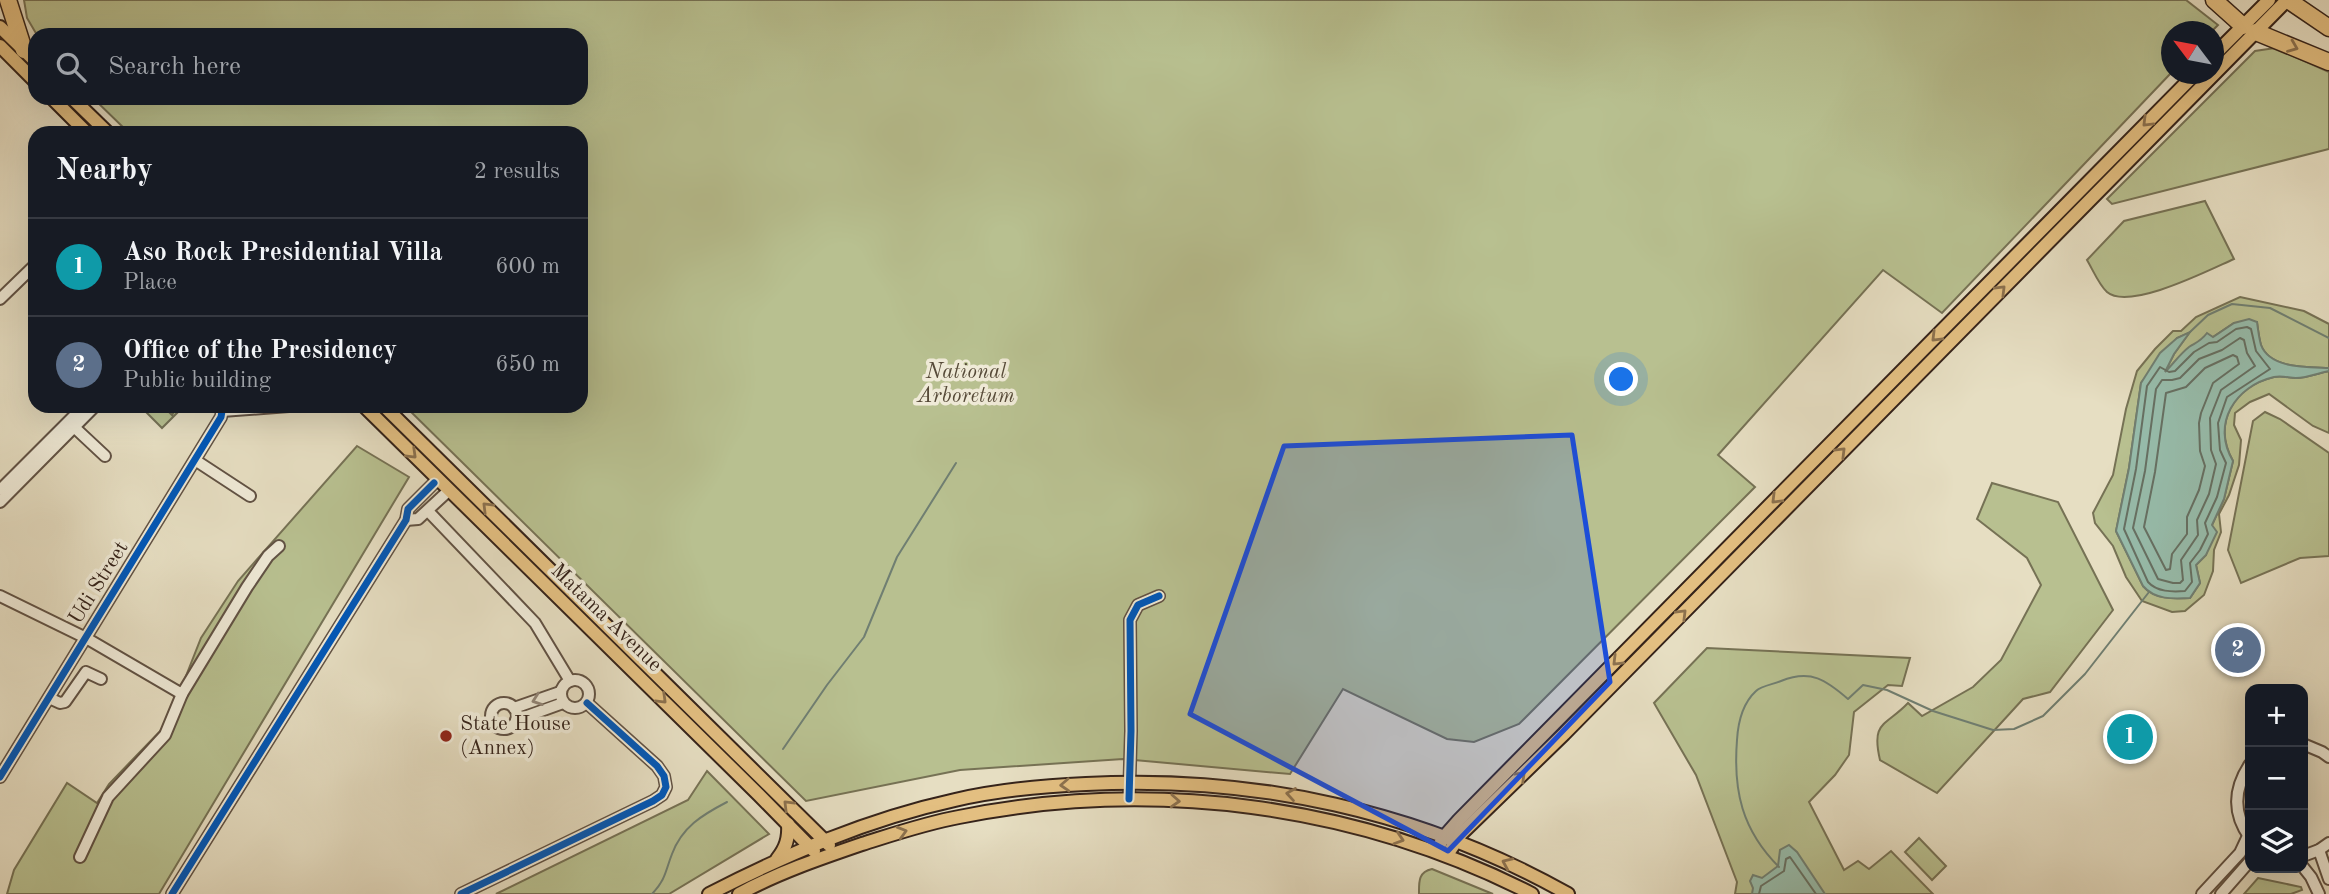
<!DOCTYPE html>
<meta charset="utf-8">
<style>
:root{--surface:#171b24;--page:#242831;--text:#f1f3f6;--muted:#9ea1a6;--line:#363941;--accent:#1a73e8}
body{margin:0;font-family:"Old Standard TT",serif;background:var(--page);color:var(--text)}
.controls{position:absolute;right:21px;bottom:21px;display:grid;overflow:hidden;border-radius:14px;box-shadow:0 7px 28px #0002}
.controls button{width:63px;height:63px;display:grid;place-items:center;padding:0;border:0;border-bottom:2px solid var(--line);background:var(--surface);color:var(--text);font:35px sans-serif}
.compass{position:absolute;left:2161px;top:21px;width:63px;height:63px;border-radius:50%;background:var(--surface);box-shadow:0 7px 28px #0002;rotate:302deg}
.you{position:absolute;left:1622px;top:380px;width:24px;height:24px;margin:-18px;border:5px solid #fff;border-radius:50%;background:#1a73e8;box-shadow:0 0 0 10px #1a73e833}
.badge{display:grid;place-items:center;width:46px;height:46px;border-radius:50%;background:var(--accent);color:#fff;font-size:23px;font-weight:700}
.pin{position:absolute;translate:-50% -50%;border:4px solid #fff;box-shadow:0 2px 7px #0006}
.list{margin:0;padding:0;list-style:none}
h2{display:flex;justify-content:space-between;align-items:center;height:91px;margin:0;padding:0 28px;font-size:30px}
h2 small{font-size:23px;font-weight:400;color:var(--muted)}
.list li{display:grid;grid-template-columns:46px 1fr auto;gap:21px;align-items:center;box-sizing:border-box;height:98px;padding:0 28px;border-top:2px solid var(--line)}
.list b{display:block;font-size:26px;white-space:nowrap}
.list p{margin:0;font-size:23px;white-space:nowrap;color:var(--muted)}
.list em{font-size:23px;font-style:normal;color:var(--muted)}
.icon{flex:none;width:38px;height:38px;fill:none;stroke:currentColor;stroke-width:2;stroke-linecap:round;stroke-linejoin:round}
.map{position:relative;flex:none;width:2329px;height:894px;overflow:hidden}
.search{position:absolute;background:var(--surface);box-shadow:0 7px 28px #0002;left:28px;top:28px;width:560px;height:77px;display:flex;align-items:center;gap:18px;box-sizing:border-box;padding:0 24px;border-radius:21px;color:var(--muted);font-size:26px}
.panel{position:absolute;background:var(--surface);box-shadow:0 7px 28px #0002;left:28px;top:126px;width:560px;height:287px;border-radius:21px}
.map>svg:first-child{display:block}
</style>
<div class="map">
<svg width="2329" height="894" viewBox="0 0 2329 894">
<rect width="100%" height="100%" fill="#e6dec2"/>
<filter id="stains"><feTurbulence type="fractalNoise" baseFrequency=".00286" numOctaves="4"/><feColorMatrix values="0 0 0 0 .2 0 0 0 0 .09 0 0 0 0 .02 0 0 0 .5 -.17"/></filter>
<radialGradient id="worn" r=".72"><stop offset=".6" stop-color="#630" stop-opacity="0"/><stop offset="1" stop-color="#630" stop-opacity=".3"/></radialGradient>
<g fill="#b8c090" stroke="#767255" stroke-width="2">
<path d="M24 0H2186L2218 25 2212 31 2172 32 2171 73 1942 313 1883 270 1718 455 1755 487 1519 724 1474 742 1447 739 1343 689 1290 774 1123 759 960 770 806 801 405 406H581V133H129L93 98H581V35H37L27 18Z"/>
<path d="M2275 48 2329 72V149L2112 204 2107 199 2255 51Z"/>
<path d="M2205 201 2234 259C2209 270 2129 311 2107 292 2099 285 2093 270 2087 260L2124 221Z"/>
<path d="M2240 297 2304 311 2329 324V368C2308 367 2270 369 2261 345 2259 338 2258 330 2257 322L2234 323 2213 337 2191 346 2163 375 2174 354 2189 333 2177 338 2141 383 2129 468 2116 531 2143 586C2154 599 2174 599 2190 598L2200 583 2196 565 2206 555 2212 525 2224 499 2233 461C2212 423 2234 386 2274 377 2282 375 2289 378 2296 378 2307 378 2319 373 2329 371V433L2313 426 2269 394 2250 402 2235 413 2234 425 2241 440 2239 465 2229 495 2219 514 2221 532 2214 550 2213 571 2204 595 2185 611 2172 612 2142 601 2126 577 2113 546 2095 523 2093 513 2113 475 2126 409 2137 371 2155 349 2173 331H2181L2196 317Z"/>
<path d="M140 406H144L148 410 152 406H163L172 415 177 406 182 408 162 428Z"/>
<path d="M2265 412 2280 419 2329 453V556L2300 558 2241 583 2228 550 2253 421Z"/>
<path d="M357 446 409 477 159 894H7L14 870 67 783 97 803 109 784 167 724 201 638 238 581Z"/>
<path d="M1992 483 2058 502 2113 610 2050 692 2023 699 1937 793 1880 760C1871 721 1885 727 1908 703L1922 716 1973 687 2001 660 2041 585 2027 558 1977 519Z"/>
<path d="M1707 648 1910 658 1902 686 1888 685 1854 712 1849 755 1835 775 1809 802 1844 870 1858 861 1869 869 1891 851 1933 894H1735L1737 882 1696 775 1654 703Z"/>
<path d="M707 771 769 834 669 894H496L688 800Z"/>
<path d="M1919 838 1946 866 1932 880 1905 852Z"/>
<path d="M1432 869 1488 892 1493 894H1419C1419 882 1418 872 1432 869Z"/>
<path d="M2258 878 2301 887 2302 890 2291 894H2244Z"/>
</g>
<g fill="#97bdac" stroke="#707f72" stroke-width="2">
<path d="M2249 319 2257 322C2258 330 2259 338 2261 345 2270 369 2308 367 2329 368V371C2319 373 2307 378 2296 378 2289 378 2282 375 2274 377 2235 386 2211 424 2233 461L2224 499 2212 525 2217 532 2206 555 2196 565 2200 583 2190 598C2173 599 2155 600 2143 586L2116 531 2129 468 2141 383 2160 353 2177 338 2190 332 2174 354 2165 372C2173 364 2180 354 2189 347 2197 342 2201 341 2207 333L2213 337 2234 323Z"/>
<path d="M1789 845 1797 852 1825 894H1752L1753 888 1750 881 1753 875 1762 878 1778 866 1780 850Z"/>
</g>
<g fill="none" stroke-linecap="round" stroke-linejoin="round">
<g stroke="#667063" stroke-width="2">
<path d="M2247 327 2251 329 2256 351 2270 369 2227 397 2218 423 2220 450 2226 463 2217 497 2205 523 2208 534 2200 550 2190 563 2192 582 2185 591C2172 592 2157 592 2148 582L2124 529 2136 469 2147 386 2160 367 2169 372 2175 371 2194 352 2209 343 2217 342 2236 329Z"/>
<path d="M2240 338 2244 340 2247 353 2255 366 2221 390 2210 418 2211 450 2216 464 2209 494 2197 520 2198 535 2181 560 2183 580 2180 583H2173L2158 579 2133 528 2145 471 2156 389 2162 380H2172L2180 378 2199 359 2222 350Z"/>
<path d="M2233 355 2237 357 2239 364 2213 383 2201 413 2199 423 2200 451 2205 466 2199 490 2187 517V534L2172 554 2170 569 2166 570 2144 527 2155 472 2166 393 2186 387 2205 368Z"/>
<path d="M1759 894 1761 886 1784 871 1786 859 1790 857 1816 894"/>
</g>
<g stroke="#707f72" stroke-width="2">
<path d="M2190 332 2208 315 2232 304 2270 308 2329 338"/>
<path d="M783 749 827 685 864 637 897 557 956 463"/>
<path d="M1779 867C1742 830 1733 791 1737 740 1738 723 1743 703 1756 691 1761 686 1774 684 1781 681 1811 669 1826 680 1848 699L1863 685 1887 690 1933 711 1993 730 2014 729 2043 716 2085 674 2149 592"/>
<path d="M652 894C666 879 665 872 672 854 682 827 702 815 727 802"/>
</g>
<defs>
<g id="minor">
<path d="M0 299 35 265"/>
<path d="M222 411 289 406"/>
<path d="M74 427 105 456"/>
<path d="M195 460 250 496"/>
<path d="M0 490 84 406"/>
<path d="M0 502 95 406"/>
<path d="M428 511 535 623 570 681"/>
<path d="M406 520 418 519 445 494"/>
<path d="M0 596 86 638 182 694 247 587 268 556 279 546"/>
<circle cx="575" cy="694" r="14"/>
<path d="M49 698 60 703 65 702 86 672 101 679"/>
<circle cx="504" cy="716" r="13"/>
<path d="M514 708 560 692"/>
<path d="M516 720 563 703"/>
<path d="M2303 744 2322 752 2329 757"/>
<path d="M2250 764C2234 788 2232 813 2250 838"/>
<path d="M0 777 221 417 222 411 219 406"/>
<path d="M1129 799 1131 731 1130 620 1138 605 1159 596"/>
<path d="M2319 850 2329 879"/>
<path d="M2303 856 2319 850 2329 843"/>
<path d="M80 857 108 797 165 735 182 694"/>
<path d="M2303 867 2311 877 2319 894"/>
<path d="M172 894 406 520 408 509 434 483"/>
<path d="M461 894 653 801 662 795 666 787 664 776 657 766 587 703"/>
<path d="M2202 894 2240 853 2248 836"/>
<path d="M2221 894 2250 861"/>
</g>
<g id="major">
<path d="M0 27 35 61"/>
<path d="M0 46 35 81"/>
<path d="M2214 55 2269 0"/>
<path d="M52 98 87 133"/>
<path d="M72 98 108 133"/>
<path d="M364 406 759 795 814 851"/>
<path d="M384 406 829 845"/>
<path d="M1436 851 1444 837 1459 820 2195 74"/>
<path d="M1447 855 1461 834 1564 734 2287 0"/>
<path d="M777 859C786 848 789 838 788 824"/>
<path d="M709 894C787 854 868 819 955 800 997 790 1042 786 1086 784 1254 775 1421 811 1568 894"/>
<path d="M739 894C777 873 821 858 862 844 894 834 926 823 959 817 1152 778 1356 804 1532 894"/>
</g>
<g id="highway">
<path d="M8 0 24 50"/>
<path d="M2214 0 2243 26"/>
<path d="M2288 0 2329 28"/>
<path d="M2256 32 2329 62"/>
</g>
</defs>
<use href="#minor" stroke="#615244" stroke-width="14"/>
<use href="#major" stroke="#35231a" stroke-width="16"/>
<use href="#highway" stroke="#35231a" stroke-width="19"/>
<use href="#minor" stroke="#efead7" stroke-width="10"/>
<use href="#major" stroke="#e3bf81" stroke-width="12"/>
<use href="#highway" stroke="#e3bf81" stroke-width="16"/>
<defs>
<g id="cycleway">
<path d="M0 777 221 417 222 411 219 406"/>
<path d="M1129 799 1131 731 1130 620 1138 605 1159 596"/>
<path d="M172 894 406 520 408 509 434 483"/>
<path d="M461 894 653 801 662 795 666 787 664 776 657 766 587 703"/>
</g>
</defs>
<use href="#cycleway" stroke="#efead7" stroke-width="11"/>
<use href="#cycleway" stroke="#0057b8" stroke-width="7"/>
</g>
<defs><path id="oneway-chevron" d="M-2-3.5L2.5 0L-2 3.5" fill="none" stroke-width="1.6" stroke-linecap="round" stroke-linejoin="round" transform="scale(1.75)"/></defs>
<g stroke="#8c714e">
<use href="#oneway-chevron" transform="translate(2293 47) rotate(22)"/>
<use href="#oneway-chevron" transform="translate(2147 122) rotate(135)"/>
<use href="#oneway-chevron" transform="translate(2001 290) rotate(-45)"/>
<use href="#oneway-chevron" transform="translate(1936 337) rotate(135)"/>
<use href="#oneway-chevron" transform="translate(1841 452) rotate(-45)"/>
<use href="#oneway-chevron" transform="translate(412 454) rotate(44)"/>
<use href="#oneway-chevron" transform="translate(1776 499) rotate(135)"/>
<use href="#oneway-chevron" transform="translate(487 507) rotate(-135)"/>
<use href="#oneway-chevron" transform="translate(1682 614) rotate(-45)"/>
<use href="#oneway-chevron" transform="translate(1617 661) rotate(135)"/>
<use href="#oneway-chevron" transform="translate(662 699) rotate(44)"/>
<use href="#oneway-chevron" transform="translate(1521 776) rotate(-44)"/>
<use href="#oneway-chevron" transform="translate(1065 785) rotate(177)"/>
<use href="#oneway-chevron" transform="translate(1291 794) rotate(-171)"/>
<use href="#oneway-chevron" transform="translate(1175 801) rotate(3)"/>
<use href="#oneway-chevron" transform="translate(788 805) rotate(-135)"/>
<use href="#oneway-chevron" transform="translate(902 832) rotate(-16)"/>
<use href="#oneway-chevron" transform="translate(1399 839) rotate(18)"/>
<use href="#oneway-chevron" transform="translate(1507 863) rotate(-156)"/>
</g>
<use stroke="#928678" href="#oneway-chevron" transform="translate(537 700) rotate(161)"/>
<path fill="#1d4ed8" fill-opacity="0.2" stroke="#1d4ed8" stroke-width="5" stroke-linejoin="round" d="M1572 435 1610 682 1448 851 1190 714 1284 446Z"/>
<circle fill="#8f2418" stroke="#efead7" stroke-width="2.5" cx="446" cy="736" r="7"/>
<g text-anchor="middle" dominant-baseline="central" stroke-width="7" stroke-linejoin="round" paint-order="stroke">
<g font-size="21" font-style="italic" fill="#564a38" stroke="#efead7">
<text x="966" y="372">National<tspan x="966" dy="24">Arboretum</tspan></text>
</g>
<g font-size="21" fill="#35231a" stroke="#efead7">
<text transform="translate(99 583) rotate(-58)">Udi Street</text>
<text transform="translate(606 618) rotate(44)">Matama Avenue</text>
</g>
<g font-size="21" fill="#35231a" stroke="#efead7" text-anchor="start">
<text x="460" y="724">State House<tspan x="460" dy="24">(Annex)</tspan></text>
</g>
</g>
<rect width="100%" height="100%" filter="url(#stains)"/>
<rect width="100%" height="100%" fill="url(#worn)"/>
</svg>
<div class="controls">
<button>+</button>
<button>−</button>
<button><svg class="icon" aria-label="layers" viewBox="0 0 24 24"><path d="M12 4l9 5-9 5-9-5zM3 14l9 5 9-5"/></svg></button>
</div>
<svg class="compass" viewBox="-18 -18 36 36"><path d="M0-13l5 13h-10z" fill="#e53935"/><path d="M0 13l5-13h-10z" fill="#9ea1a6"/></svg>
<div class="you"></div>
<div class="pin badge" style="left:2130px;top:737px;background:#0f9aa8">1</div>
<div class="pin badge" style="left:2238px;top:650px;background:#5c6f8a">2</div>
<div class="search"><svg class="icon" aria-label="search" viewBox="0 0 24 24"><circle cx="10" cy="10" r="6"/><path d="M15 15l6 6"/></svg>Search here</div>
<section class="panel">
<h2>Nearby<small>2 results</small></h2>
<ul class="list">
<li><span class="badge" style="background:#0f9aa8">1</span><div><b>Aso Rock Presidential Villa</b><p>Place</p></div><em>600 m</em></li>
<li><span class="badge" style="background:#5c6f8a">2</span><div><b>Office of the Presidency</b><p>Public building</p></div><em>650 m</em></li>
</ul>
</section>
</div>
